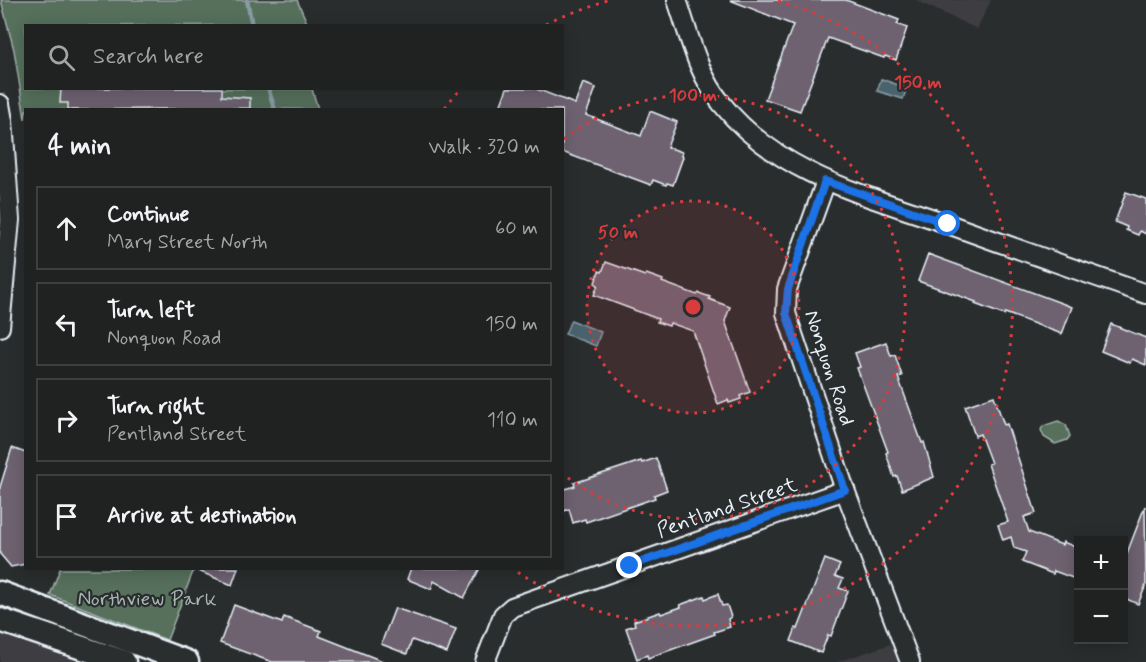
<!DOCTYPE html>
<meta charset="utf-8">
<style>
:root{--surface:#202222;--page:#2d2f2f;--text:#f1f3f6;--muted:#a2a4a5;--line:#3d3f40}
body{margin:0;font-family:Mynerve,sans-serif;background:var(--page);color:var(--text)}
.controls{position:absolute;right:18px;bottom:18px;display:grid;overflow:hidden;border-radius:0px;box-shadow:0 3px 15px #0003}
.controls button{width:54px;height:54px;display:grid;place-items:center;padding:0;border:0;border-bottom:2px solid var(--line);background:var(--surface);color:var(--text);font:30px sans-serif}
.stop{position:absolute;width:18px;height:18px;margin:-14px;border:4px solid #1a73e8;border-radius:50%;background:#fff}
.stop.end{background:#1a73e8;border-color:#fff;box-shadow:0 2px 6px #0008}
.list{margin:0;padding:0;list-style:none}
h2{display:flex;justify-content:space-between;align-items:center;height:78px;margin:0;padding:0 24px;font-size:26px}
h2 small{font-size:20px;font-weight:400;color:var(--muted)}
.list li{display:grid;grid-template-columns:39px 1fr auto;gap:18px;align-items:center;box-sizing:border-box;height:84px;margin:0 12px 12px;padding:0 12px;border:2px solid var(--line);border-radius:0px}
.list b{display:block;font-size:22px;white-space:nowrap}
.list p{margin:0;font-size:20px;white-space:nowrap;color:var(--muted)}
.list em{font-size:20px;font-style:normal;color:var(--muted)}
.icon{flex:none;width:33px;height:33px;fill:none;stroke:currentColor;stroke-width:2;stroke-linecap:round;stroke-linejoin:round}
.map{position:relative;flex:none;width:1146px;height:662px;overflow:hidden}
.search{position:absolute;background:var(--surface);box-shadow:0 3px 15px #0003;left:24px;top:24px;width:540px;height:66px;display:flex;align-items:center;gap:15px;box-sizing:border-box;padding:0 21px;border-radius:0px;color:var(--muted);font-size:22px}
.panel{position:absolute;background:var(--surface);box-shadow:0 3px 15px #0003;left:24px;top:108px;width:540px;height:462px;border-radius:0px}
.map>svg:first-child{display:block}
</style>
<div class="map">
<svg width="1146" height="662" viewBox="0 0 1146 662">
<rect width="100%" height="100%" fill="#2a2d2e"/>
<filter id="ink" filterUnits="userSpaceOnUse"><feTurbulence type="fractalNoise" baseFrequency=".0167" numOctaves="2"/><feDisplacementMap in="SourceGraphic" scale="12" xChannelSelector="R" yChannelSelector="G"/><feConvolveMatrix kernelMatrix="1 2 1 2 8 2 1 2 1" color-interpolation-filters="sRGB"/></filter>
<g filter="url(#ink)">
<g fill="#3e3d42">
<path d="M918 0H991L977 29 917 1Z"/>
<path d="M0 622 108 662H0Z"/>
<path d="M891 644 898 662H837Z"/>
</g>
<g fill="#576f5c" stroke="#a0b0aa" stroke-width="1.5">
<path d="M1 0H297L308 25 26 26V88L312 89 318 109 26 110 25 119 14 50Z"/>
<path d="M1058 421 1066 425 1070 436 1067 440 1055 444 1044 437 1041 430 1043 426Z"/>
<path d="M60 569H194L167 640 50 595Z"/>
</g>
<g fill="#4a646e" stroke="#899ca5" stroke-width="1.5">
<path d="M881 79 907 88 903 99 877 91Z"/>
<path d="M571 320 601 332 596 346 565 334Z"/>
</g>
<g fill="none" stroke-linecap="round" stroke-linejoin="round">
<g stroke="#899ca5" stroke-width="4.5">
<path d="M247 0 252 26"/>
<path d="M268 88 275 110"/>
</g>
</g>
<g fill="#6e6271" stroke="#e8f1f8" stroke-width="1.5">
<path d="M730 0H846L899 20 897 24 907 28 896 60 885 56 884 58 828 38 800 111 765 99 793 25Z"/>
<path d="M583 83 596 88 586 115 641 136 650 111 677 122 667 147 682 152 681 156 683 157 673 185 667 183 666 185 653 180 651 185 562 152V110H499L507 88H534L575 104Z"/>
<path d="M61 88H222V96L250 98V108L68 110V103H60Z"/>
<path d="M1126 192 1146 199V234L1140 231 1138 235 1126 230 1127 227 1115 222Z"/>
<path d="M928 254 1072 307 1062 334 1005 313 1004 315 975 304 976 302 918 281Z"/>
<path d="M606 262 645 276 646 274 663 280 662 282 697 295 699 293 710 297 709 299 730 307 725 321 750 392 740 396 741 399 729 403 728 400 718 404 693 331 670 323 669 326 657 322 658 319 594 295 598 285 595 283 599 271 602 272Z"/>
<path d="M1111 324 1146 338V365L1132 359 1130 363 1101 351Z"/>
<path d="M886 342 891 356 895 355 902 376 898 377 922 443 924 442 934 477 902 490 897 476 894 477 886 453 888 452 857 368 860 367 855 353Z"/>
<path d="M994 396 1004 425 1007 424 1036 513 1024 517 1029 532 1062 545 1063 542 1078 548V580L1054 571 1053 574 1022 562 1026 552 1014 548 1011 537 1003 540 998 525 1008 522 988 464 991 463 980 434 975 436 965 406Z"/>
<path d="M12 448 26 453V564L11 567 0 554V487Z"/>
<path d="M656 458 667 490 654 495 655 498 586 522 585 519 573 523 569 509 562 512V490L575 486 574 483 641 461 642 463Z"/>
<path d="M1145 506 1146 585 1138 604 1124 598V561Z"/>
<path d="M825 559 840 565 835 576 843 579 839 588 848 591 831 636 828 635 821 653 791 641 796 628 798 629Z"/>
<path d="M191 568H238L232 585Z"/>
<path d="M411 568H480L464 598 434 581 431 589 407 579Z"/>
<path d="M718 594 722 606 727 605 731 617 728 619 730 627 714 632 715 634 648 658 647 655 637 659 626 628 635 625 634 621 660 612 661 614 681 607 680 605 704 596 705 599Z"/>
<path d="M234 605 282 623 284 617 321 631 319 636 385 662H272L220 643Z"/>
<path d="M395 608 456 629 447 653 412 640 407 654 381 644Z"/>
</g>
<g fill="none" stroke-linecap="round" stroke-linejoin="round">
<defs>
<g id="minor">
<path d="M677 0C689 35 698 75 722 104 777 174 868 196 948 224 1014 248 1080 271 1146 294"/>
<path d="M0 104 3 121 10 220 0 327"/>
<path d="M826 181 787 289 786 313 845 490 910 662"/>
<path d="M485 662 503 615 512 607 845 490"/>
</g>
<g id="major">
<path d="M0 593 187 662"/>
<path d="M0 620 124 662"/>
</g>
</defs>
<use href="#minor" stroke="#e8f1f8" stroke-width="22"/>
<use href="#major" stroke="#e8f1f8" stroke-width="27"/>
<use href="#minor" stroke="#2a2d2e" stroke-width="18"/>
<use href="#major" stroke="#2a2d2e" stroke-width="22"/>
</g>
</g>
<g fill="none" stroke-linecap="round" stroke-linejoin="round" filter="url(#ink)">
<path stroke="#1a73e8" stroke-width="8" d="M630 566 845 490 786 313 788 289 825 181 948 224"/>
</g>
<circle cx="693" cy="307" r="106" fill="#d83c3d" fill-opacity=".12"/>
<g fill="none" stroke="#d83c3d" stroke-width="3" stroke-dasharray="3 6">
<circle cx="693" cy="307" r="106"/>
<path d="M564 139A212 212 0 1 1 564 475"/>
<path d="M444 109A318 318 0 0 1 460 90M546 25A318 318 0 0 1 608 1M778 1A318 318 0 1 1 513 569"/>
</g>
<g text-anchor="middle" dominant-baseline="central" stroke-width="4.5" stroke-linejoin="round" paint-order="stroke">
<g font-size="21" fill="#e8f1f8" stroke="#2a2d2e">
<text transform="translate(829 368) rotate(72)">Nonquon Road</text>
<text transform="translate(727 508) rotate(-19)">Pentland Street</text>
</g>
<g font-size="21" fill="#a7b6b2" stroke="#2a2d2e">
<text x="147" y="599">Northview Park</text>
</g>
</g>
<circle cx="693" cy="307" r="9" fill="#d83c3d" stroke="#2a2d2e" stroke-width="3"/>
<g font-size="18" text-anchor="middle" font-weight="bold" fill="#d83c3d" stroke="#2a2d2e" stroke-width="4.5" stroke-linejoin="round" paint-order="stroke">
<text x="918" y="88">150 m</text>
<text x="693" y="101">100 m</text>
<text x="618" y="238">50 m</text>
</g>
</svg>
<div class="controls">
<button>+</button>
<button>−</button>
</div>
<div class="stop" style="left:948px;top:224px"></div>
<div class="stop end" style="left:630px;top:566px"></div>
<div class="search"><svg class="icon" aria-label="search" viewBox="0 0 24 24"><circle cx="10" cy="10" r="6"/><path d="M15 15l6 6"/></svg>Search here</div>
<section class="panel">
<h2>4 min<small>Walk · 320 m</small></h2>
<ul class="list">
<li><svg class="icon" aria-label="ahead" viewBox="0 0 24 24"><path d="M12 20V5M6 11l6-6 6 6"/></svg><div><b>Continue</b><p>Mary Street North</p></div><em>60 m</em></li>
<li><svg class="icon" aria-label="left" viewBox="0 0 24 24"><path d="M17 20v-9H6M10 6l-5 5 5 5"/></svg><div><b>Turn left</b><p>Nonquon Road</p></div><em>150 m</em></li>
<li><svg class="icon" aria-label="right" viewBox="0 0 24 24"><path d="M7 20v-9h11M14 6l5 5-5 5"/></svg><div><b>Turn right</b><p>Pentland Street</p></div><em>110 m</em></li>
<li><svg class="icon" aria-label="arrive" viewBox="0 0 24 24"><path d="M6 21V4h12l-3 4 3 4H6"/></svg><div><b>Arrive at destination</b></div></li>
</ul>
</section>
</div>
